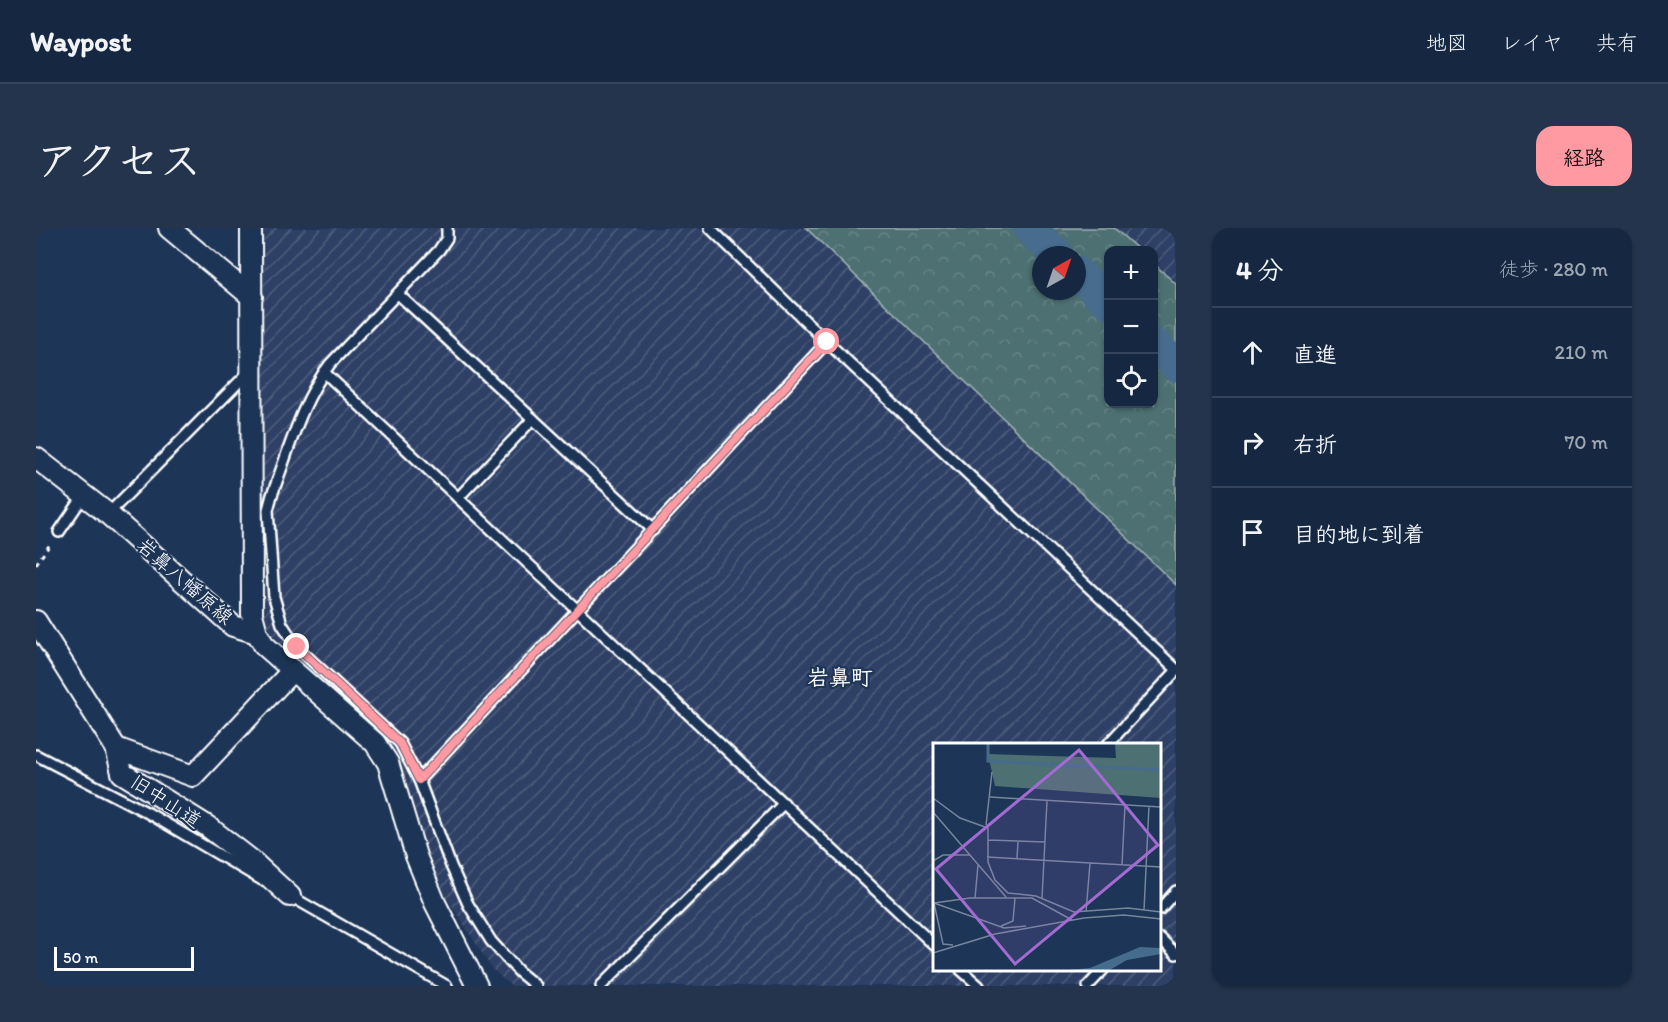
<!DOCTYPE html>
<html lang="ja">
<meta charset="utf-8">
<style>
:root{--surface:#162841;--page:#23344c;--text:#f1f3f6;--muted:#9ea6b1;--line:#35445a;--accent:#ff9aa2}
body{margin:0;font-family:Itim,"Klee One",sans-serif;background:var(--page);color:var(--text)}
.controls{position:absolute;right:18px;top:18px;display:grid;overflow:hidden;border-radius:12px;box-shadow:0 2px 4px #0004}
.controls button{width:54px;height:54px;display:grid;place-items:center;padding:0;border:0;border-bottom:2px solid var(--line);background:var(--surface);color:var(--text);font:30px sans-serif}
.compass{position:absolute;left:996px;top:18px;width:54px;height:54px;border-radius:50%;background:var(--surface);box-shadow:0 2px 4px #0004;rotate:40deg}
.scale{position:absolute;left:18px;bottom:15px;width:140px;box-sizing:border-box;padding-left:6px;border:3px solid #fff;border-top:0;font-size:16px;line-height:21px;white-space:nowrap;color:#fff;-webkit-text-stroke:4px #1d3557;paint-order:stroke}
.stop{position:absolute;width:18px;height:18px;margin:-14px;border:4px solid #ff9aa2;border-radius:50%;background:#fff}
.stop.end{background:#ff9aa2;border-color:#fff;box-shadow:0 2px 6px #0008}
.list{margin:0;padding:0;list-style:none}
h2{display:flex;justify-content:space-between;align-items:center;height:78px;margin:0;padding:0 24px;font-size:26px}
h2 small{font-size:20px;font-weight:400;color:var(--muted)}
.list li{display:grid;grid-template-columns:39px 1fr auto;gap:18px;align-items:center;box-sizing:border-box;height:90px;padding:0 24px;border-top:2px solid var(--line)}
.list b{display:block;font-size:22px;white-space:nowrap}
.list em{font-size:20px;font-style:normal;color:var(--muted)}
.icon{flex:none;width:33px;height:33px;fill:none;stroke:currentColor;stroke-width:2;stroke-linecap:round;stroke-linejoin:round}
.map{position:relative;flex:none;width:1140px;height:758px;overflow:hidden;border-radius:18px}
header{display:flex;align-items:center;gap:36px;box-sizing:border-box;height:84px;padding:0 30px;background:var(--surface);border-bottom:2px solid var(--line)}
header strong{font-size:28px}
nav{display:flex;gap:33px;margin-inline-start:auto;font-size:21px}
.intro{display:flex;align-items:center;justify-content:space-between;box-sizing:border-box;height:144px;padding:0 36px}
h1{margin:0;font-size:42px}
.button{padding:15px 27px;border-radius:18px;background:var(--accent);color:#111;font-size:21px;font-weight:700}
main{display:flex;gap:36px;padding:0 36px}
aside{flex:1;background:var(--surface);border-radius:18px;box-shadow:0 2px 4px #0004}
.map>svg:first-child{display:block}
</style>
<header>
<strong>Waypost</strong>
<nav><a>地図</a><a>レイヤ</a><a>共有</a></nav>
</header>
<div class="intro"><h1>アクセス</h1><a class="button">経路</a></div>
<main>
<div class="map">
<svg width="1140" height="758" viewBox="0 0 1140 758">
<defs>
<pattern id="industrial-furrows" width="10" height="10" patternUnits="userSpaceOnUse" patternTransform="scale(1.5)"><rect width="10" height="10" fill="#2e4165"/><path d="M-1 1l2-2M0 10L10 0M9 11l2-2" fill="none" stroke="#4d5e7c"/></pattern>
<pattern id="forest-crowns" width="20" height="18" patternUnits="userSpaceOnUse" patternTransform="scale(1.5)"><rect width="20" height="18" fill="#4d7072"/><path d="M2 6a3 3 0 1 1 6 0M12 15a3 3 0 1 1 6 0" fill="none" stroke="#688587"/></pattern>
</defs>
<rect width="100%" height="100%" fill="#1d3557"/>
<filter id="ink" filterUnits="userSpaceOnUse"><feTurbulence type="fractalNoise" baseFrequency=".0167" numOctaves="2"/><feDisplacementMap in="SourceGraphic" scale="12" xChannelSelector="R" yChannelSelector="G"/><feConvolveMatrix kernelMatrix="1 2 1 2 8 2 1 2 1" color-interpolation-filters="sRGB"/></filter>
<g filter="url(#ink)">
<path fill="url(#industrial-furrows)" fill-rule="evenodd" d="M220 0H1140V758H475L456 741 409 667 387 613 369 555 351 518 334 497 248 420 226 390 221 362ZM1072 22H1118V176H1072ZM1005 27H1041V63H1005ZM898 516H1124V742H898Z"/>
<path fill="url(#forest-crowns)" stroke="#a6b8b8" stroke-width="1.5" fill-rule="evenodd" d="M770 0H1078L1103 22H1072V176H1118V36L1140 56V357ZM1005 27H1041V63H1005Z"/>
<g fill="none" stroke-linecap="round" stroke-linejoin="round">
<g stroke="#466c8d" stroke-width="33">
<path d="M993 0 1022 27"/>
<path d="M1041 45 1072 74"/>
<path d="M1118 116 1140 137"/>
</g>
<defs>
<g id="lane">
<path d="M411 0V10L403 22 294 136C265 174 253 222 236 267L232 282 238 369 246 396 261 419 364 515 383 552 415 638 432 676 455 713 483 744 500 758"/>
<path d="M674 0 791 114 1140 441"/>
<path d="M362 66 617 302"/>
<path d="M288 144 898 717"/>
<path d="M422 270 497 191"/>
<path d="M72 286 212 145"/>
<path d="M23 304 49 266"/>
<path d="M1072 516 1140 443"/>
<path d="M0 527 112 585 226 652"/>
<path d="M383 552 791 114"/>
<path d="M251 666 411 758"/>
<path d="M1124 681 1140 663"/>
<path d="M1124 710 1140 726"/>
<path d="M925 742 943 758"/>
<path d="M565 758 748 575"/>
<path d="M1052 758 1067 742"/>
</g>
<g id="street">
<path d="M133 0 216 69"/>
<path d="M215 0 216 386 221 405 228 417 339 515 352 535 380 628 399 675 441 758"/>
<path d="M0 230 72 286 197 398 221 405"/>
<path d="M0 393 80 520 86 545 171 598 215 632 254 668"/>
<path d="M80 520 157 548 256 443"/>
</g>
</defs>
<use href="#lane" stroke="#fff" stroke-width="14"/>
<use href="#street" stroke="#fff" stroke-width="24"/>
<path stroke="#fff" stroke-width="3" stroke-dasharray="4.5 4.5" stroke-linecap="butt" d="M0 336 15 315"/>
<use href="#lane" stroke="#1d3557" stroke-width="9"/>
<use href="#street" stroke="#1d3557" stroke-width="20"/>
</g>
</g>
<g fill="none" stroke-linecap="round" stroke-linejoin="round" filter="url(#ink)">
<path stroke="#ff9aa2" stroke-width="8" d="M261 419 364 515 383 552 791 114"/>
</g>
<g text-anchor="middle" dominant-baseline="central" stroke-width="4.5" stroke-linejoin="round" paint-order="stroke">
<g font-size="20" fill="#fff" stroke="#1d3557">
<text transform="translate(149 353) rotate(41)">岩鼻八幡原線</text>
<text transform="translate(130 573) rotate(33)">旧中山道</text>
</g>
<g font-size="22" font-weight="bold" fill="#fff" stroke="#1d3557">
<text x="804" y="449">岩鼻町</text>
</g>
</g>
<g transform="translate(897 515)">
<rect width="228" height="228" fill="#1d3557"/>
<path d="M182 0H228V55L62 43 55 11 183 15Z" fill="#4d7072"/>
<path d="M207 204 228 205V211L194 217 175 228H126L157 225Z" fill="#466c8d"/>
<path fill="none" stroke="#466c8d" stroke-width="3" d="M55 0V18L228 27"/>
<path fill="none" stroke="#77869a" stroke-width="1.5" d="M57 54 228 64M0 55 27 75 55 85V119L62 137 75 150 103 153 141 169 195 165 228 169M0 69 73 154M53 82 59 29M55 97 112 99M54 114 228 124M84 116 85 98M0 118 10 112H37M189 122 192 62M42 155 45 122M109 155 114 58M1 160 37 155H99L139 177M1 160 71 185 93 183M1 160 10 201 20 202M211 167 216 63M153 169 157 120M68 183 80 178 82 155M0 210 62 191 151 175 191 172 228 176"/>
<path fill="#a36bd2" fill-opacity="0.15" stroke="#a36bd2" stroke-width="3" d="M146 7 225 102 82 221 3 126Z"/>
<rect width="228" height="228" fill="none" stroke="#fff" stroke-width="3"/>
</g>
</svg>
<div class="controls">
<button>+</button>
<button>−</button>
<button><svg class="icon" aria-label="locate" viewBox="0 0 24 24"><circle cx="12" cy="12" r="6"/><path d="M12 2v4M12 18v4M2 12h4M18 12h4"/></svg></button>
</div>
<svg class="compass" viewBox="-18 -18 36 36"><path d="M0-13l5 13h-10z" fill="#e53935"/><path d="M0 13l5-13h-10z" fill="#9ea6b1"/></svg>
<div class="scale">50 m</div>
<div class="stop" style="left:791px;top:114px"></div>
<div class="stop end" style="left:261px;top:419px"></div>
</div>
<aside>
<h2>4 分<small>徒歩 · 280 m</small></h2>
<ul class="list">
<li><svg class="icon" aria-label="ahead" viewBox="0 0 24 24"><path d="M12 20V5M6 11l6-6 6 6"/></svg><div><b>直進</b></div><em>210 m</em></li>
<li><svg class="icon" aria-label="right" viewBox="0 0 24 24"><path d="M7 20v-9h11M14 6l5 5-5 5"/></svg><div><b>右折</b></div><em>70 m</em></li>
<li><svg class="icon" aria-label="arrive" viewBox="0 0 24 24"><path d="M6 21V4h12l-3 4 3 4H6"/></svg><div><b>目的地に到着</b></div></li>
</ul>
</aside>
</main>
